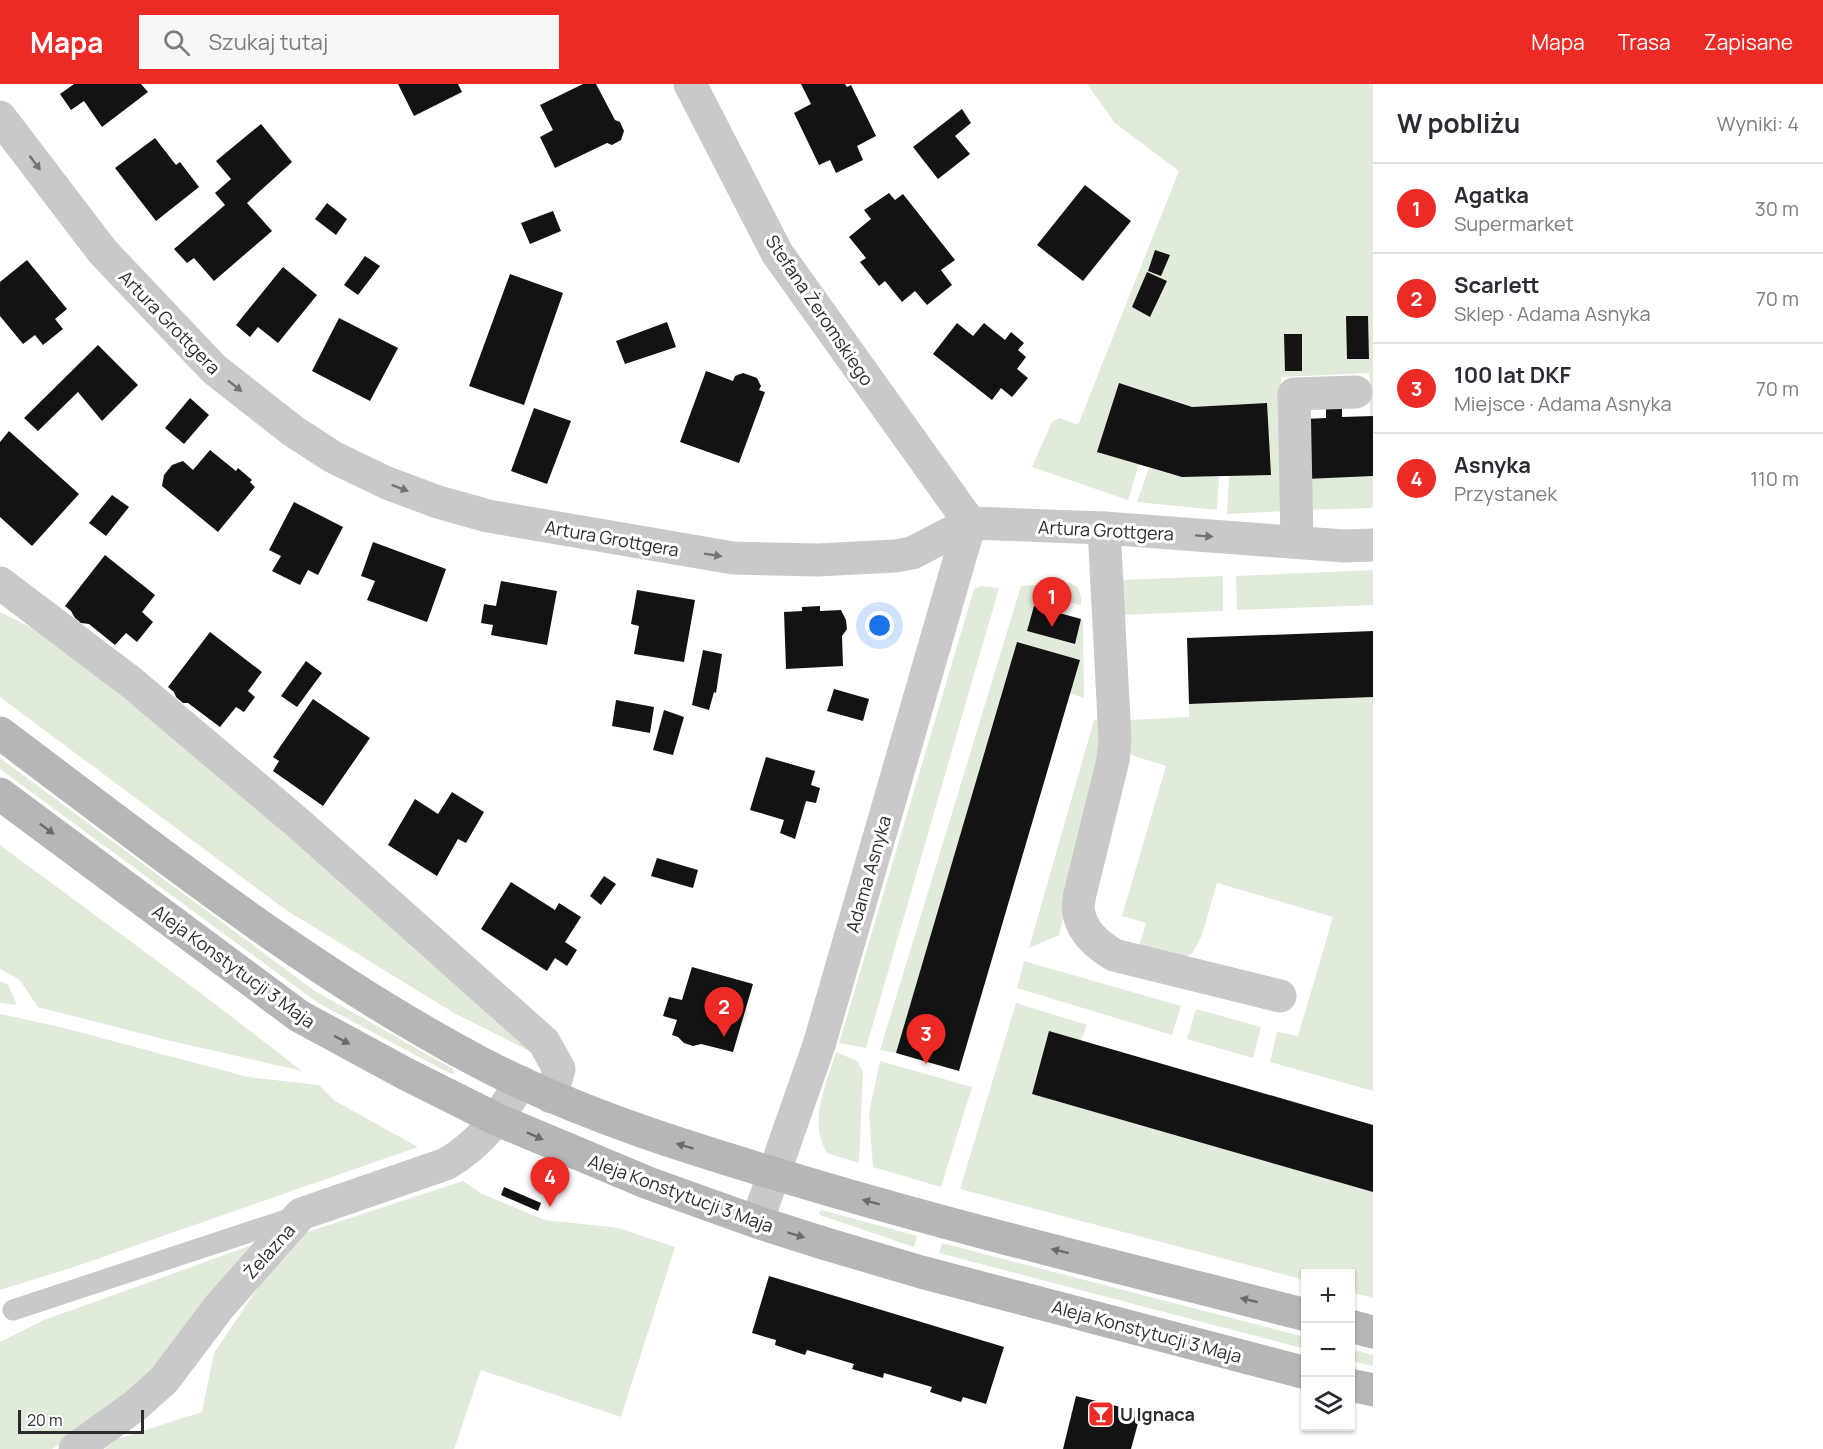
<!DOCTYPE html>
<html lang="pl">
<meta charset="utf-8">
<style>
:root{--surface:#fff;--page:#f7f7f7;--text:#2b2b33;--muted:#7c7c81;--line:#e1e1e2;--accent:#ec2b26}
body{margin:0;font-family:Manrope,sans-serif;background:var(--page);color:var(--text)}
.controls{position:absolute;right:18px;bottom:18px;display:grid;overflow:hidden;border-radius:0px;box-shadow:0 2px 4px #0004}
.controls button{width:54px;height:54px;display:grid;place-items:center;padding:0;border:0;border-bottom:2px solid var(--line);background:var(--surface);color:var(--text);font:30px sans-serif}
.scale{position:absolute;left:18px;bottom:15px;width:126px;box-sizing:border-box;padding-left:6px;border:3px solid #2c2c2c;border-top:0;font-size:16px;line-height:21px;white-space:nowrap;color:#2c2c2c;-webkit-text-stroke:4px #fff;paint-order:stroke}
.you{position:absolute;left:880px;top:542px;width:21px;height:21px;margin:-15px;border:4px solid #fff;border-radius:50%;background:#1a73e8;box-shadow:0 0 0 9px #1a73e833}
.badge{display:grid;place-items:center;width:39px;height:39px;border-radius:50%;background:var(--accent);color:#fff;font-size:20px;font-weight:700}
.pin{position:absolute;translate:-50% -50px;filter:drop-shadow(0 2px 3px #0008)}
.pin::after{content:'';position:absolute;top:32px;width:21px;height:18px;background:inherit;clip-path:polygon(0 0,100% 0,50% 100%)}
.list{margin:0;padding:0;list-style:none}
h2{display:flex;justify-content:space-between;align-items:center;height:78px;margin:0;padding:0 24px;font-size:26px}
h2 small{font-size:20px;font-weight:400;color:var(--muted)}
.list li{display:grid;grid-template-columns:39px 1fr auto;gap:18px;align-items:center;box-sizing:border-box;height:90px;padding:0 24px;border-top:2px solid var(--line)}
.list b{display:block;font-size:22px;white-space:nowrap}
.list p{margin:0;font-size:20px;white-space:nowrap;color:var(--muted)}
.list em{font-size:20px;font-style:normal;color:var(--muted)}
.icon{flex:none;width:33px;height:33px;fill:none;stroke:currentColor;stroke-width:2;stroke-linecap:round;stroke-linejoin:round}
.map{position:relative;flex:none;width:1373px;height:1365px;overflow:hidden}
header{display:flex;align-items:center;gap:36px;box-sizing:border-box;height:84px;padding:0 30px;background:var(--accent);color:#fff}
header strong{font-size:28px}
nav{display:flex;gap:33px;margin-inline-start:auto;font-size:21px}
.search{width:420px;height:54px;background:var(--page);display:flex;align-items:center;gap:15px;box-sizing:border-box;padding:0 21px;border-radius:0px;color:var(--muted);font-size:22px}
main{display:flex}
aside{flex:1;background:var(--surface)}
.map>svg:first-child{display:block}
</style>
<header>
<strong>Mapa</strong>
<div class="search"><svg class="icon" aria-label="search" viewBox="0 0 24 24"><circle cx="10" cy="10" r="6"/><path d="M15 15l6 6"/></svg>Szukaj tutaj</div>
<nav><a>Mapa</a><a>Trasa</a><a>Zapisane</a></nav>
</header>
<main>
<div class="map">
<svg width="1373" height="1365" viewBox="0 0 1373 1365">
<rect width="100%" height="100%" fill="#fff"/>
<g fill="#e1ebd9">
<path d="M1087 0H1373V332H1370L1369 289 1281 293 1285 427 1227 430 1229 392 1267 319 1192 323 1139 380 1128 416 1032 383 1052 338 1059 334 1078 341 1179 87 1115 39Z"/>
<path d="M1149 384 1182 393H1219L1217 426 1137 418Z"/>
<path d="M1373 392V424L1307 426 1306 395Z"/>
<path d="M1373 486V521L1237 526 1236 492Z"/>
<path d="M1223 492V527L1120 531V496Z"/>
<path d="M1070 499 1078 503 1081 513V521L1043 513 1040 524 1034 523 1027 547 1074 560 1081 535 1083 536 1084 614 1070 609 1080 576 1017 558 896 969 880 966 1021 502Z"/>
<path d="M980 502 999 504 866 964 839 959 974 505Z"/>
<path d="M0 528 40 548 194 669 338 787 533 969 454 929 286 826 0 613Z"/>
<path d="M1373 613V1007L1270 978 1277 948 1298 952 1333 833 1217 799 1202 851 1192 870 1178 875 1137 868 1146 839 1122 832 1166 682 1131 671 1128 667 1130 636 1189 633V620Z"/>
<path d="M1094 636 1100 637 1104 667 1059 851 1029 864Z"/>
<path d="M0 674 315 907 453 985 454 989 451 990 318 919 0 685Z"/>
<path d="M0 761 210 916 302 987 167 956 38 923 19 895 0 885Z"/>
<path d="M1024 877 1181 922 1172 951 1017 904Z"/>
<path d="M0 897 8 901 17 921 0 919Z"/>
<path d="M1016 919 1087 941 1081 957 1049 947 1032 1010 1373 1108V1214L1351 1208 1350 1190H1306L1305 1196 960 1105Z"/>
<path d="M1196 925 1261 943 1253 974 1187 955Z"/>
<path d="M0 930 64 944 248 993 319 1001 335 1017 418 1063 74 1183 0 1206Z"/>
<path d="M836 968 857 977 863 988 859 1079 827 1069C808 1036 826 1002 836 968Z"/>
<path d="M880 977 972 1003 941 1103 873 1083 869 1029Z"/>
<path d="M463 1097 482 1110 545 1136 619 1144 675 1163 621 1333 481 1286 454 1365H105L117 1355 202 1328 214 1269 292 1153Z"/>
<path d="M822 1126 917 1152 914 1163 820 1131 819 1128Z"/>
<path d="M266 1156 151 1298 52 1365H0V1258L44 1236Z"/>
<path d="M942 1159 1305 1253V1265L939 1169Z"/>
<path d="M1351 1265 1373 1271V1282L1351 1277Z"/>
</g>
<g fill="#131313">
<path d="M74 0H141L148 8 102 43 84 17 71 26 60 10Z"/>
<path d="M398 0H458L462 8 414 32Z"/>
<path d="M583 0H596L615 36 620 38 624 47 621 56 612 61 607 59 555 84 540 53 553 46 540 21Z"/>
<path d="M801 0H845L847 3 851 1 876 52 857 62 863 76 836 89 830 76 819 81 794 29 811 20Z"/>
<path d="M962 25 971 39 955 52 970 70 938 95 913 63Z"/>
<path d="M261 40 292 78 247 119 272 147 214 197 194 174 187 179 174 165 225 121 215 109 231 95 216 77Z"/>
<path d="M155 54 176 81 180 78 199 103 156 137 115 84Z"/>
<path d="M1085 101 1131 137 1083 197 1037 161Z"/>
<path d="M889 109 895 116 903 110 955 176 941 186 952 201 927 221 915 207 902 218 885 197 879 202 860 178 866 174 849 153 871 135 864 126Z"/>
<path d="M327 119 347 135 336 151 315 135Z"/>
<path d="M553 127 561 147 530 160 521 139Z"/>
<path d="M1155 166 1170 171 1161 192 1148 187Z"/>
<path d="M365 172 380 182 358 211 344 201Z"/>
<path d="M27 176 67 225 55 235 63 245 43 261 35 251 23 260 0 232V198Z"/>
<path d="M283 183 317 211 278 259 258 243 250 253 236 241Z"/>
<path d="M1147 188 1167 197 1150 233 1132 223Z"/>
<path d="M510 190 563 209 524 321 469 302Z"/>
<path d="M1346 232H1368L1369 275H1347Z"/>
<path d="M339 234 398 264 370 317 312 287Z"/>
<path d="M667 238 676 263 625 280 616 257Z"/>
<path d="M957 239 973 252 984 239 1005 256 1011 248 1024 259 1018 266 1026 273 1017 285 1028 294 1012 313 1001 304 992 316 933 270Z"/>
<path d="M1284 250H1302V287H1285Z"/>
<path d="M98 261 138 301 102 337 78 308 38 347 24 334Z"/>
<path d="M706 287 733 297 735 292 743 289 757 294 761 302 759 306 765 308 739 379 680 358Z"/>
<path d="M1119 299 1192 323 1267 319 1271 391 1182 393 1097 368Z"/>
<path d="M190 314 209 331 184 360 165 344Z"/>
<path d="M1342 320V333L1373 332V392L1306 395 1304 335 1326 334V321Z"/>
<path d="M534 324 571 337 547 400 511 387Z"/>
<path d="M9 347 79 410 32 462 0 433V358Z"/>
<path d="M210 366 236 387 238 384 252 396 250 398 255 403 218 448 162 402 164 391 172 381 183 377 193 386Z"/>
<path d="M112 411 129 423 106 452 89 439Z"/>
<path d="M294 418 343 443 318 491 308 486 300 501 272 487 281 472 269 466Z"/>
<path d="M373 458 446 485 427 538 367 516 375 497 361 492Z"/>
<path d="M105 471 155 511 142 528 153 538 137 558 126 549 115 561 89 540 81 539 75 534 71 527 65 522Z"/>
<path d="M501 497 557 507 547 561 491 551 493 541 481 539 484 520 496 522Z"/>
<path d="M637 506 695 516 684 578 634 570 639 542 631 540Z"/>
<path d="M820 522V527L841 526 846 536 847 545 842 552 843 582 786 585 784 528 802 527V523Z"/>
<path d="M1034 522 1081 535 1075 560 1027 547Z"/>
<path d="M1373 547V613L1189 620 1187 554Z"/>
<path d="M210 548 262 588 248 607 255 613 244 628 236 623 220 643 188 619H183L176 613 174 608 168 603Z"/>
<path d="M1017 558 1080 576 959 987 896 969Z"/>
<path d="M703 566 722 570 716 609 714 608 709 626 692 621Z"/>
<path d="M306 577 322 589 297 623 281 612Z"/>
<path d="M834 605 869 615 863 637 827 627Z"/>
<path d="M313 615 370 654 323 722 273 687 279 677 273 673Z"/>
<path d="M616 616 654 623 650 649 612 642Z"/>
<path d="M664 626 684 633 673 671 653 666Z"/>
<path d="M766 673 815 687 811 701 820 704 816 719 806 717 795 755 780 749 784 736 750 726Z"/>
<path d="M452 708 484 728 466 759 458 755 437 792 388 761 415 715 438 730Z"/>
<path d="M657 774 698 786 693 804 651 792Z"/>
<path d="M604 792 616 800 601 821 590 812Z"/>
<path d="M511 798 555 826 559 819 581 833 565 858 577 866 567 882 555 874 547 887 481 845Z"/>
<path d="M692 883 753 900 733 968 701 960 693 962 684 959 678 953 672 951 677 936 663 932 669 913 682 916Z"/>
<path d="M1049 947 1373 1041V1108L1032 1010Z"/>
<path d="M504 1103 541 1119 538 1127 501 1111Z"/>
<path d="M769 1192 1004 1263 986 1320 963 1313 961 1318 930 1308 932 1303 884 1289 883 1294 852 1285 854 1280 807 1266 805 1271 775 1261 776 1256 752 1249Z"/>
<path d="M1076 1312 1141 1328 1131 1365H1063Z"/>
</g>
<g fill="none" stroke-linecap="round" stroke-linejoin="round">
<path stroke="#c9c9c9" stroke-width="21" d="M13 1226 295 1133"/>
<g stroke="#c9c9c9" stroke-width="33">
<path d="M690 0 777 169 970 439"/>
<path d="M0 33 103 168 214 285 293 347 333 373 387 399 438 418 488 432 733 474 817 476 895 472 912 469 970 439 1104 444 1344 462 1373 461"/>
<path d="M1104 444 1115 656 1113 676 1080 810C1079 816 1077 824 1079 830 1083 849 1098 861 1114 871L1280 912"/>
<path d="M1297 458 1294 310 1356 308"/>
<path d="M0 499 132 599 298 739 544 958 559 985 551 1013"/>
<path d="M757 1138 819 961 970 439"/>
<path d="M75 1365 135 1322 164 1296 219 1223 301 1130 446 1080C482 1059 500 1032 521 998"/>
</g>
<g stroke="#b6b6b6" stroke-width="33">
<path d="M0 649C155 765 307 887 479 978 582 1032 695 1066 806 1099 971 1148 1139 1188 1306 1231"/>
<path d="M0 710 299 932 406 990 498 1036 648 1099 757 1138 823 1159 921 1188 1306 1289"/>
<path d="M1350 1242 1373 1248"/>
<path d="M1350 1301 1373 1306"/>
</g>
</g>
<defs><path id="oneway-solid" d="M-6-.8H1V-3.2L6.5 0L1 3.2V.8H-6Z" transform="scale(1.5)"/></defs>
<g fill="#737373">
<use href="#oneway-solid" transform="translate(35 79) rotate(53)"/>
<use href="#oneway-solid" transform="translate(235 302) rotate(38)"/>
<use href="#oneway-solid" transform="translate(400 404) rotate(21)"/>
<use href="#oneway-solid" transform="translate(1204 452) rotate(4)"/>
<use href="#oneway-solid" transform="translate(713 471) rotate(9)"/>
</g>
<g fill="#6a6a6a">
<use href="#oneway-solid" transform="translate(47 745) rotate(37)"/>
<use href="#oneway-solid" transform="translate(342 956) rotate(28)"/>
<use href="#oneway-solid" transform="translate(535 1052) rotate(24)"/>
<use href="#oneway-solid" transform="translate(685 1062) rotate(-163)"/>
<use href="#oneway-solid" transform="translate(871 1118) rotate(-165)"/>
<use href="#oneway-solid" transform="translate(796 1151) rotate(17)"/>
<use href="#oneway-solid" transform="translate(1060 1167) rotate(-166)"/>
<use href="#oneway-solid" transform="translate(1249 1216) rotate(-166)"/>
</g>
<defs>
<symbol id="bar-square" viewBox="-11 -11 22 22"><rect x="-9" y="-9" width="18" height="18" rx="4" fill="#ec2b26" stroke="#fff"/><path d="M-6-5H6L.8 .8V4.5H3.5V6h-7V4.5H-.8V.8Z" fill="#fff"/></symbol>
</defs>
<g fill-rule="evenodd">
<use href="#bar-square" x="1086" y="1315" width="30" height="30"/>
</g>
<g text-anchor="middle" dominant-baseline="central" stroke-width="6" stroke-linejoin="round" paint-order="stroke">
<g font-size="18" fill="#2c2c2c" stroke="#fff">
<text transform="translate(820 226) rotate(56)">Stefana Żeromskiego</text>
<text transform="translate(170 238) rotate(46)">Artura Grottgera</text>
<text transform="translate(1106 446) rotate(3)">Artura Grottgera</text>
<text transform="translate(612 454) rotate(10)">Artura Grottgera</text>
<text transform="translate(868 790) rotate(-74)">Adama Asnyka</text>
<text transform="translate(234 882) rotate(36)">Aleja Konstytucji 3 Maja</text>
<text transform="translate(681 1109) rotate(20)">Aleja Konstytucji 3 Maja</text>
<text transform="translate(269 1167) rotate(-48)">Żelazna</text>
<text transform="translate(1147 1247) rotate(15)">Aleja Konstytucji 3 Maja</text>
</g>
<g font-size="18" font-weight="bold" fill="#2c2c2c" stroke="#fff" text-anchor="start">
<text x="1120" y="1330">U Ignaca</text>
</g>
</g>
</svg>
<div class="controls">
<button>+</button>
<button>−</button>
<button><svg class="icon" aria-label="layers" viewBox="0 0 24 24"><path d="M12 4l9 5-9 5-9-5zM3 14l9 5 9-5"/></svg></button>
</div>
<div class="scale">20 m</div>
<div class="you"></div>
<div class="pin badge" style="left:1052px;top:543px">1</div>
<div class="pin badge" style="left:724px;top:953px">2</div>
<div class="pin badge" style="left:926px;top:980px">3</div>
<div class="pin badge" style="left:550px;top:1123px">4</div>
</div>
<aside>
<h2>W pobliżu<small>Wyniki: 4</small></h2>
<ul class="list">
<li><span class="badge">1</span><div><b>Agatka</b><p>Supermarket</p></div><em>30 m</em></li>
<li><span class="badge">2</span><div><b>Scarlett</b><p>Sklep · Adama Asnyka</p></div><em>70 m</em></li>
<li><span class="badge">3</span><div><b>100 lat DKF</b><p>Miejsce · Adama Asnyka</p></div><em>70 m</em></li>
<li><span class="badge">4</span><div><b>Asnyka</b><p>Przystanek</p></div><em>110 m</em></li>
</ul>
</aside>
</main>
